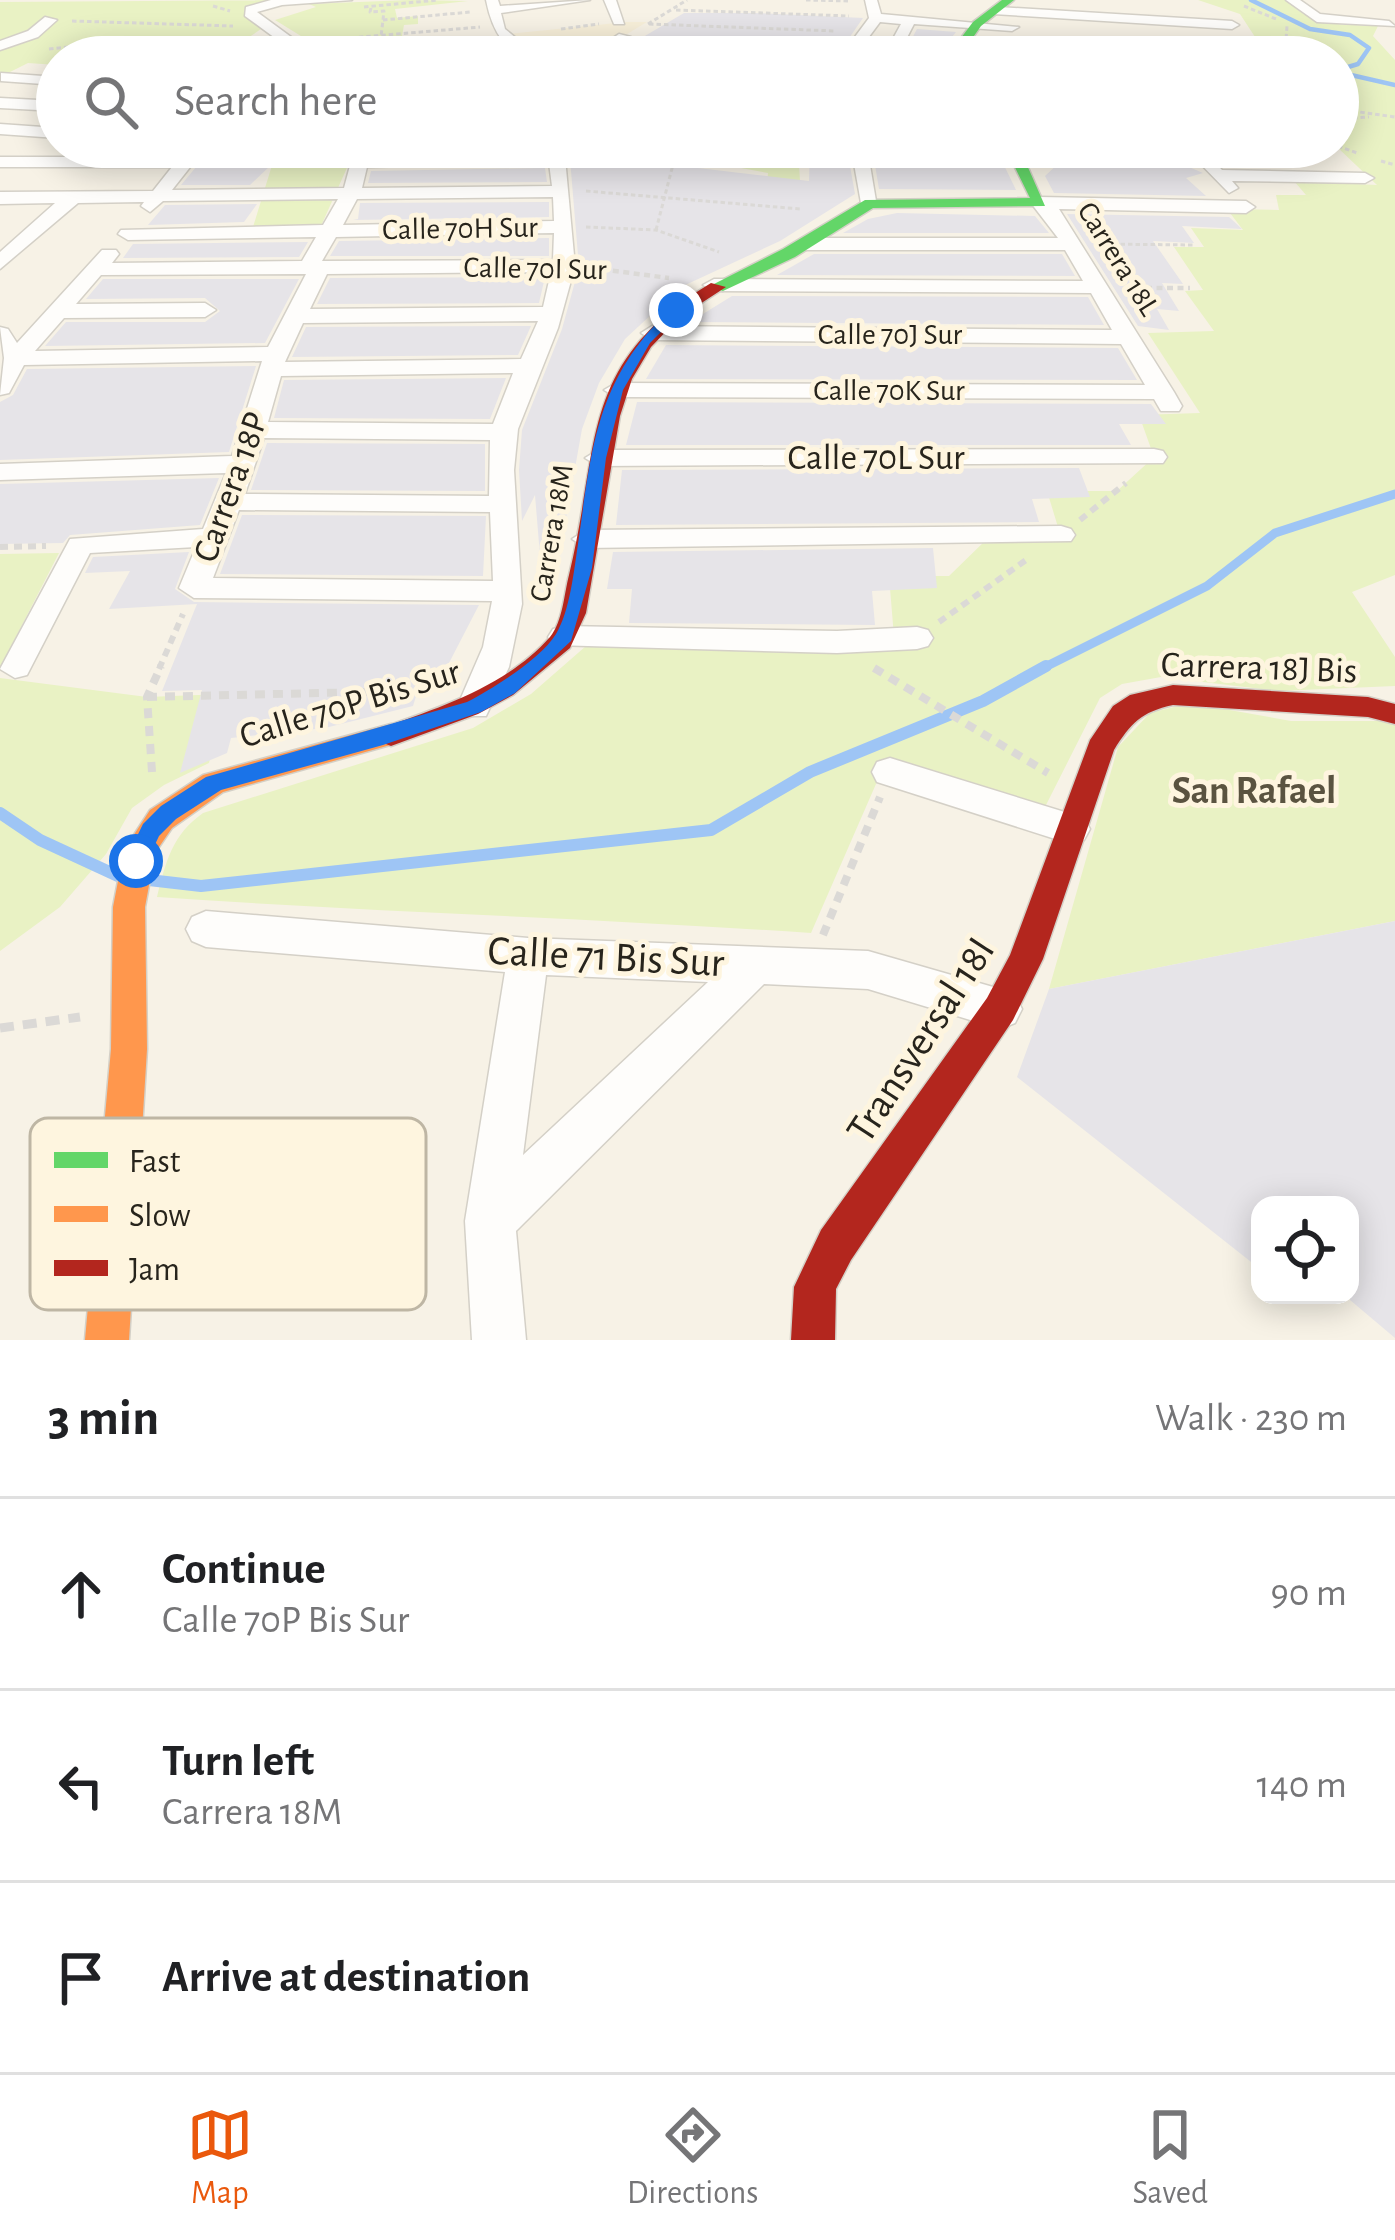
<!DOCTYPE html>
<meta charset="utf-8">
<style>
:root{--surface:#fff;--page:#f6f6f6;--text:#202124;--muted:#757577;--line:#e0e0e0;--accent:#ea580c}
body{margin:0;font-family:"Alegreya Sans",sans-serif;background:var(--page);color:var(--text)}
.controls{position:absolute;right:36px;bottom:36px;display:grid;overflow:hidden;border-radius:24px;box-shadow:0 6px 30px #0003}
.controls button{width:108px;height:108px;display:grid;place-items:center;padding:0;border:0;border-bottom:3px solid var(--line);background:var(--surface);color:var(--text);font:60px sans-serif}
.stop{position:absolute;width:36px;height:36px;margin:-27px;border:9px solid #1a73e8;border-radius:50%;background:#fff}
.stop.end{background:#1a73e8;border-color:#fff;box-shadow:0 3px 12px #0008}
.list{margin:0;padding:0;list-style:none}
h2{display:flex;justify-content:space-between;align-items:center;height:156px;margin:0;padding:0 48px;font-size:51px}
h2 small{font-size:39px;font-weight:400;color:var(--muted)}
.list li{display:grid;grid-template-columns:78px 1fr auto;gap:36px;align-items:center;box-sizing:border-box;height:192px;padding:0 48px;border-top:3px solid var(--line)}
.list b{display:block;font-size:45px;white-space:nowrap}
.list p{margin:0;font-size:39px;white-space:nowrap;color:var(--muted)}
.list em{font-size:39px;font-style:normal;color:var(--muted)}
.icon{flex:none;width:66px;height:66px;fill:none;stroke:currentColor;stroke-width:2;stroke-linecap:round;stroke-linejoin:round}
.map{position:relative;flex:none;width:1395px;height:1340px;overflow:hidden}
.search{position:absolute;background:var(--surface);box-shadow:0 6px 30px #0003;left:36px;right:36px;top:36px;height:132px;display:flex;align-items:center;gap:30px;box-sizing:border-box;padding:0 42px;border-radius:66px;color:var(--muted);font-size:45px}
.sheet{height:732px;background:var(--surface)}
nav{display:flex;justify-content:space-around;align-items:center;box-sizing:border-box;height:168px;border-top:3px solid var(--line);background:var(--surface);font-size:33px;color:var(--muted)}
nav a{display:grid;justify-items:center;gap:6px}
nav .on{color:var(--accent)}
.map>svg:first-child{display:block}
</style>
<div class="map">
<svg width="1395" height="1340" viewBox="0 0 1395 1340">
<rect width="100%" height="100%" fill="#f7f2e6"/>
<path fill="#f7efd9" d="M626 22H647L589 57H537L507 34Z"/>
<g fill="#e9f2c4">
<path d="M277 0 248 7 246 17 267 25 220 57H57V65L28 63 0 77V2Z"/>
<path d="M409 0 468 1 395 9 397 18 418 16V24L404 25 402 36 334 39 332 57H306L309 41 275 20 316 7 309 4Z"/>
<path d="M1198 0H1289C1308 28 1347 24 1378 26L1373 36 1395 60V575L1352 592 1395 657V686L1278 691 1161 677 1122 684 1100 698 1044 809 886 761 811 933C593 918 375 912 157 897 166 861 172 835 203 813L473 728 531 694 586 646 895 649 889 576H949L989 537H1061L1047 491H1117L1154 457 1139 415 1200 413 1148 333 1214 331 1185 291 1203 290 1174 247H1204L1191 228 1243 230 1227 209 1279 210 1276 195H1306L1294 181 1377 185 1337 147 1338 57H1159L1154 37 1257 40 1240 14Z"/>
<path d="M209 147H366L360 162 350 161 321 226 253 227 273 162 205 160 201 154Z"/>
<path d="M658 147H798L801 198 767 183 768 173 682 157 680 151Z"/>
<path d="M59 553 0 668V554Z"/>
<path d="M0 678 147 697 224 694 209 763 164 785 132 808 106 854 60 907 0 951Z"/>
<path d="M1190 703 1291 721H1395V921L1049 989 1118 747 1150 713Z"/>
</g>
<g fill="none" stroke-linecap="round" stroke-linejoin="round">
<g stroke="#9ec5f5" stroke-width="4.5">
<path d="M1251 0 1310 29 1350 35 1369 48 1358 64 1338 70"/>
<path d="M1338 72 1395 85"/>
</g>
<path stroke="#9ec5f5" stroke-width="9" d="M1041 669 1207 586 1275 533 1395 494"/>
<g stroke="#9ec5f5" stroke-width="12">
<path d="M0 813 40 840 118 876"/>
<path d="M149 880 201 886 711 830 810 772 983 701 1046 666"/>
</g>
</g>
<g fill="#e6e4e8">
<path d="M684 13H755L863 18 836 57H609Z"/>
<path d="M917 29 956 32 944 47 945 57H902Z"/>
<path d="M362 147H544V149L361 152Z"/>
<path d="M569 147H646L648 156H664V164L809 181 810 148 847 149 855 194 780 241 681 287 625 339 599 383 582 429 553 591 543 592 535 495 522 521 519 470 522 430 562 329 579 267Z"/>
<path d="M872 147 1001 159 1016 190 879 189Z"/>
<path d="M1076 147H1142L1203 173 1186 178 1206 196 1054 193 1045 176Z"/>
<path d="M271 165 250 185H181L196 167Z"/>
<path d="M545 168 547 182 368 183 371 171Z"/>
<path d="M549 202V217L353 220 358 219 360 203Z"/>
<path d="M257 204 244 222 148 225 165 205Z"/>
<path d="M897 213 1035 216 1049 233H843L868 219Z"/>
<path d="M1067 214 1229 217 1242 229 1182 226 1194 243 1153 241 1183 284 1162 283 1179 311 1157 309 1169 330 1138 326Z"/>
<path d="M549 238V256H330L339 241Z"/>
<path d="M308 242 299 257 123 258 133 244Z"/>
<path d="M814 254H1062L1075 276 777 275Z"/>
<path d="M545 277 539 303 317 304 330 278Z"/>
<path d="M103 279H299L265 343 45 346 66 322H205L220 311 205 298 86 299Z"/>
<path d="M732 296 1088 297 1104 325 690 322Z"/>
<path d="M531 326 518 355 292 357 306 327Z"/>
<path d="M666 345 1118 348 1137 380 646 379Z"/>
<path d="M256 366 229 452 0 460V402L13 395 27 369Z"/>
<path d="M506 378 490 419 274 418 284 380Z"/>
<path d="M637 402 1151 404 1166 424H1119L1131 445H626Z"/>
<path d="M267 443 485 444V491L251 490Z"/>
<path d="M1079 468 1090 497 1032 499 1039 522 616 525 622 470Z"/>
<path d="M219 478 200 525 70 535 63 543 0 544V484Z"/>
<path d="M242 515 486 516 483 576 220 574Z"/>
<path d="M933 548 937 588 872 591 875 625 629 623 632 589H607L613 552Z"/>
<path d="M189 552 175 589 194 602 479 605 435 690H418L413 706 325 728 231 738 227 753 180 773 202 690 162 691 197 604 109 609 130 571 85 573 93 557Z"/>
<path d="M1395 921V1338L1350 1300V1205H1260V1269L1017 1077 1049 989Z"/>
</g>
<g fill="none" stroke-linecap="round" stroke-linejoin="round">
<defs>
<path id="lane" d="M523 49 525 52 486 57 490 55Z"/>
<g id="street">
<path d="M271 0H352L282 5 257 12 302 45V57H288L290 49 245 16 246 7Z"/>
<path d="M486 0H498L500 6 590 0 501 13 505 29 539 57C505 57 492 30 486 0Z"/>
<path d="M604 0H616L624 24H614Z"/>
<path d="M865 0H877L881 14 1019 27 1012 31 914 24 897 57H883L901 24 880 22 854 57H840L869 18Z"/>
<path d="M1286 0H1300L1320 14 1389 21 1395 26 1317 22Z"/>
<path d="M998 7 1232 21 1239 25 1232 29 993 14Z"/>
<path d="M45 17 57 20 38 37 0 50V41L28 31Z"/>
<path d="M619 34 631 37 601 57H584Z"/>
<path d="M958 46 1098 52 1105 56 953 53Z"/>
<path d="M1 73 57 77V85L1 81Z"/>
<path d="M0 98 57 101V111L0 108Z"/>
<path d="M0 124 57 128V138L0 134Z"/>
<path d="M189 147H206L172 190 344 188 351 162 360 157 548 153V147H564L575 266 558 328 518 429 514 470 522 604 509 667 486 716H462L457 707 483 647 492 601 194 598 179 588 196 547 90 553 27 675 15 678 0 669 70 539 203 529 226 473 0 480V464L232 456 262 361 24 365 9 393 0 395 4 358 0 327 8 329 17 343 102 250H116L119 254 112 263 302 261 316 237 128 240 118 234 121 230 323 225 338 199 163 201 150 212 141 206 144 202 78 203 0 269V252L55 203 0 204V192L153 191 172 167H0V157H181ZM549 163 552 186 362 188 367 167ZM553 197 554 221 343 225 357 199ZM554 233 553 260 322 261 336 237ZM551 272 543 307 310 309 327 274ZM306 274 268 347 35 351 64 318 205 317 216 310 205 303 76 304 101 275ZM538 321 521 359 285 362 303 323ZM513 373 493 424 268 422 281 376ZM264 438 490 440 489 496 245 494ZM239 510 490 512 493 581 213 578Z"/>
<path d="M851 147H867L877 207 861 203Z"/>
<path d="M1184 147H1201L1222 170 1365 173 1374 178 1365 183 1232 181 1238 188 1229 193Z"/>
<path d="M1040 197 1246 201 1255 207 1246 213 1059 209 1174 392 1182 406 1179 411H1161L1154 399 616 397 604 390 616 383 1145 385 1121 344 652 340 641 333 652 326 1112 330 1091 293 714 291 703 285 714 279 1083 281 1065 250H806L796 244 806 238H1058L1031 203Z"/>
<path d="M1154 449 1163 451 1167 457 1163 463 598 466 585 458 598 450Z"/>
<path d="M1061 526 1071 529 1075 535 1071 541 586 548 572 539 586 530Z"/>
<path d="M564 626 837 631 917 627 928 630 933 638 928 646 917 649 837 653 553 645 548 637 553 629Z"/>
<path d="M890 758 1084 818 1090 829 1084 840 1071 844 877 782 872 772 877 762Z"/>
<path d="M206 911 528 938 868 951 1000 989 1015 995 1022 1009 1015 1023 1000 1029 868 989 764 984 516 1231 526 1340H472L465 1221 505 972 206 947 192 941 186 929 192 917ZM546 975 708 982 523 1155Z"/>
</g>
<g id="fast">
<path d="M1002 0H1014L981 26 964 50 966 57H954L952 50 973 22Z"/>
<path d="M1005 147H1019L1045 206 873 208 795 257 723 291 708 287 783 249 865 200 1030 198Z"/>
</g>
<path id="slow" d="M391 724 401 728 405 735 401 742 223 792 172 828 155 853 145 907 147 1049 129 1340H85L111 1049 113 907 124 850 150 810 203 775Z"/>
<g id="jam">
<path d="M711 283 726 287 680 317 651 347 632 379 620 416 586 613 570 648 513 695 478 714 391 746 381 742 377 735 381 728C440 708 508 685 550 637 563 621 564 594 569 575 601 443 578 363 711 283Z"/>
<path d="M1173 685 1368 697 1395 704V724L1368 717 1173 705C1141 712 1131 723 1114 750L1043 959 1013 1020 851 1260 836 1289 835 1340H791L794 1287 821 1230 987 998 1010 955 1090 740 1113 706 1130 695Z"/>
</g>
</defs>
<use href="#lane" stroke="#d4d0c7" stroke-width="4"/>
<use href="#street" stroke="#d4d0c7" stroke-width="3"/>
<use href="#fast" stroke="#d4d0c7" stroke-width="3"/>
<use href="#slow" stroke="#d4d0c7" stroke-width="3"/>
<use href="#jam" stroke="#d4d0c7" stroke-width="3"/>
<g stroke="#dbd9d6" stroke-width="3" stroke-dasharray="4.5 3" stroke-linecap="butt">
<path d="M806 0 850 1"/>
<path d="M213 6 230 11"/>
<path d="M1244 6 1276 19"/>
<path d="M364 7 438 0"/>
<path d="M371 8 370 12 384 11 381 37"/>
<path d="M676 10 849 16"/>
<path d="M383 20 470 12"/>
<path d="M72 21 233 26"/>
<path d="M648 24 687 0"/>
<path d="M649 24 836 31"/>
<path d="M561 29 599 24"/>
<path d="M644 40 829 49"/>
<path d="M314 41 480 27"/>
<path d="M1158 42 1169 57"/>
<path d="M1243 45 1286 40 1287 26"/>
<path d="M49 49 144 39 251 45"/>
<path d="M401 57 469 50"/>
<path d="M1338 109 1395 117"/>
<path d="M1338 119 1369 117"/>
<path d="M1338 146 1357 153"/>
<path d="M579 154 659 152"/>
<path d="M216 161H335"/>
<path d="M1381 161 1395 165"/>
<path d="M586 191 800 209"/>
<path d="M586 227 656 230 719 252"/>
<path d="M656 230 676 153 659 152V147"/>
<path d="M1098 244 1195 245"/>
</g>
<g stroke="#dbd9d6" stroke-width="4.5" stroke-dasharray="6 4.5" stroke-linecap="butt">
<path d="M592 268 669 278"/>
<path d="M1125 288H1190"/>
</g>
<g stroke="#dbd9d6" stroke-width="6" stroke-dasharray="8 6" stroke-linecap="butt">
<path d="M1080 520 1126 483"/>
<path d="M0 547 46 546"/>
<path d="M939 622 1026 560"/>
<path d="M159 669 183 614"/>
</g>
<g stroke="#dbd9d6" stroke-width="8" stroke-dasharray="10 8" stroke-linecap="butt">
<path d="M874 668 1048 773"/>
<path d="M147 697 408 691"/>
<path d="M152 772 147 697 161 666"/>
<path d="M823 935 880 797"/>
</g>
<path stroke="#dbd9d6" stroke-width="9" stroke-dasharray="14 9" stroke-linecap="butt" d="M0 1028 80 1017"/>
<use href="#lane" fill="#fefdfb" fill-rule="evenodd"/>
<use href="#street" fill="#fefdfb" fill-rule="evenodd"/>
<use href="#fast" fill="#63d668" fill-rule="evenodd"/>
<use href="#slow" fill="#ff974d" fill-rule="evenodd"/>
<use href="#jam" fill="#b3261e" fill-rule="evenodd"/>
</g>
<path fill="#1a73e8" d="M672 308 683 310 650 343 623 390 606 458 592 568 571 641 515 693 481 712 383 745 221 790 176 819 159 836 144 868H128L125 861 143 824 161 806 206 777 467 702C493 688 540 660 556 634 570 611 574 570 578 544 592 447 596 378 672 308Z"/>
<g text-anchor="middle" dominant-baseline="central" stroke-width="10" stroke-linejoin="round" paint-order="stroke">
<g font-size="30" fill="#27241c" stroke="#fef5df">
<text transform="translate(460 229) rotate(-1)">Calle 70H Sur</text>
<text transform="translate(1118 259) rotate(58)">Carrera 18L</text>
<text transform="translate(535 269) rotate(1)">Calle 70I Sur</text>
<text x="890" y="335">Calle 70J Sur</text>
<text x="889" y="391">Calle 70K Sur</text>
<text transform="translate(552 533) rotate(-80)">Carrera 18M</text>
</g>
<g font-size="36" fill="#27241c" stroke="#fef5df">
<text x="876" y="458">Calle 70L Sur</text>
<text transform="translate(231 487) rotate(-70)">Carrera 18P</text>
<text transform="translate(1259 668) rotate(2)">Carrera 18J Bis</text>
<text transform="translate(350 704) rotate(-17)">Calle 70P Bis Sur</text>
</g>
<g font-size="39" font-weight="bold" fill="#5a5340" stroke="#fef5df">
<text x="1254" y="791">San Rafael</text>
</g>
<g font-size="42" fill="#27241c" stroke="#fef5df">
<text transform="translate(606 957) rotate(3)">Calle 71 Bis Sur</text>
<text transform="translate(921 1040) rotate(-57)">Transversal 18I</text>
</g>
</g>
<rect x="30" y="1118" width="396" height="192" rx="18" fill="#fef5df" stroke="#beb6a4" stroke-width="3"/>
<rect x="54" y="1152" width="54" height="16" fill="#63d668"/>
<rect x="54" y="1206" width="54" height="16" fill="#ff974d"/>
<rect x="54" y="1260" width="54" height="16" fill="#b3261e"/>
<g font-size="33" fill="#27241c">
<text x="129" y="1172">Fast</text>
<text x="129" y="1226">Slow</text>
<text x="129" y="1280">Jam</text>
</g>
</svg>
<div class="controls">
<button><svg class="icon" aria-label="locate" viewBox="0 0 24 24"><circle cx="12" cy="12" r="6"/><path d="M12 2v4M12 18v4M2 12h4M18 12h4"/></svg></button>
</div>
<div class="stop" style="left:136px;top:861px"></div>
<div class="stop end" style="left:676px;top:310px"></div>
<div class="search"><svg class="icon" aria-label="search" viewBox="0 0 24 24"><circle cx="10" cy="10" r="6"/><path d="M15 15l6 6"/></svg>Search here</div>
</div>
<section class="sheet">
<h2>3 min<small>Walk · 230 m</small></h2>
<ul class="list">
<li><svg class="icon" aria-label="ahead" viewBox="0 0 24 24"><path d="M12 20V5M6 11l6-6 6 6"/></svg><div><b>Continue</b><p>Calle 70P Bis Sur</p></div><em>90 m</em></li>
<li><svg class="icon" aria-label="left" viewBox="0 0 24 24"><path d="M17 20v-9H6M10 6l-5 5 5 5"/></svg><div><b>Turn left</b><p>Carrera 18M</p></div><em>140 m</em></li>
<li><svg class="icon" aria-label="arrive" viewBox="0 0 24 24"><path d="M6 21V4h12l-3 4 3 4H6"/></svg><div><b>Arrive at destination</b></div></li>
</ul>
</section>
<nav>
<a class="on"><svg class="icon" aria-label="map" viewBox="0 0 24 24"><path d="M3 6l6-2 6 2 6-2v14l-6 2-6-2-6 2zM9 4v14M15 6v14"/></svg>Map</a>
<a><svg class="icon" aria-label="directions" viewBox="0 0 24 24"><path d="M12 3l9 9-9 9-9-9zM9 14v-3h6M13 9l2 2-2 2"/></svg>Directions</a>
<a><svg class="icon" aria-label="saved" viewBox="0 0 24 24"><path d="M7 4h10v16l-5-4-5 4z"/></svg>Saved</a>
</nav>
